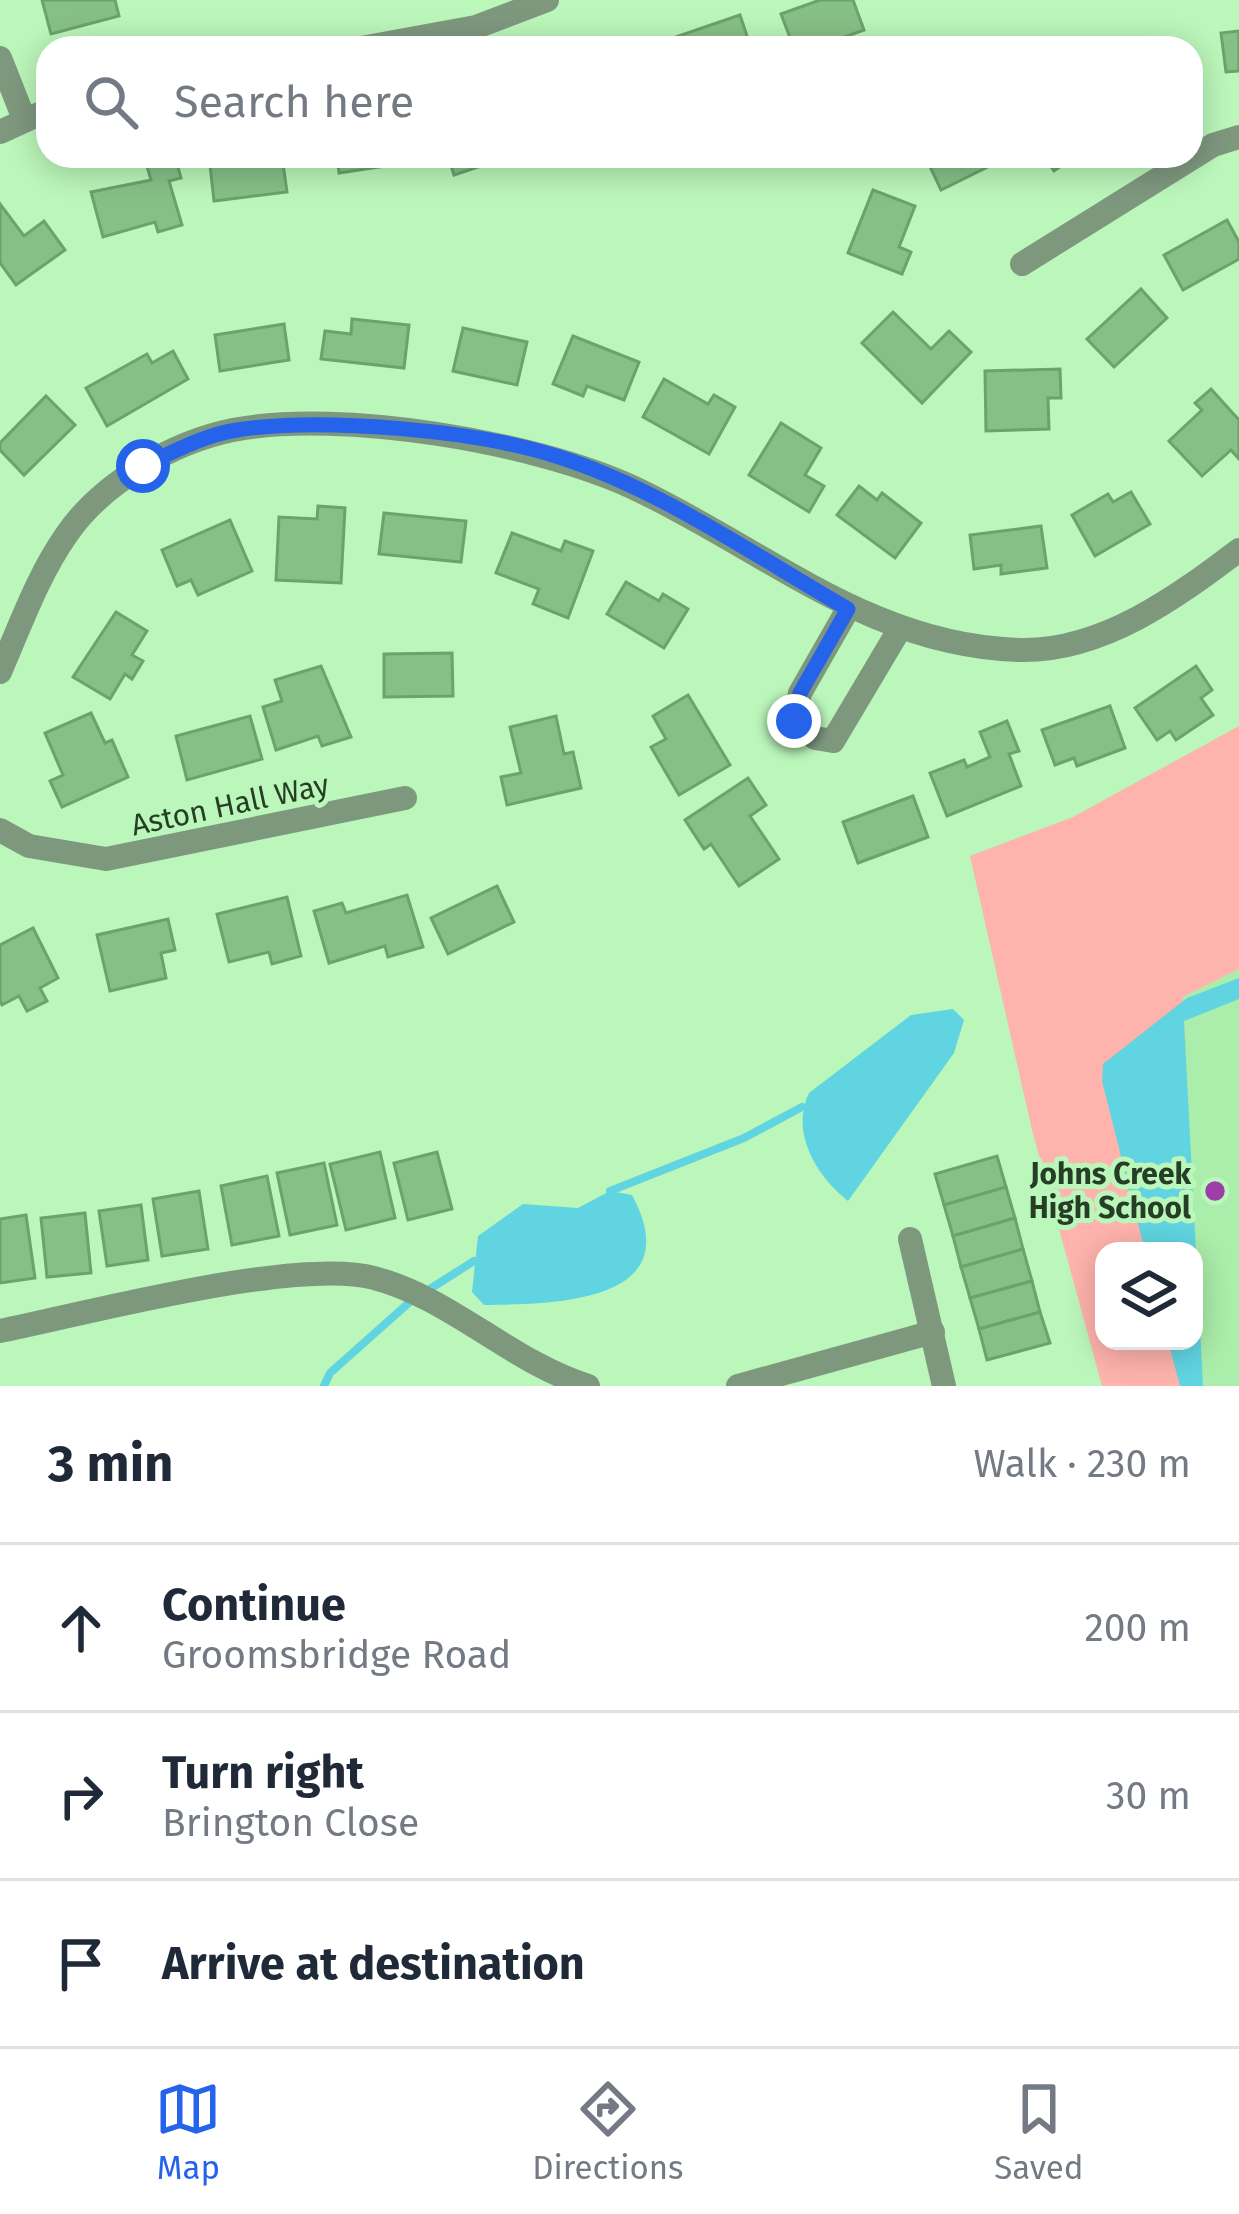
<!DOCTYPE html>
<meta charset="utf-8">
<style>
:root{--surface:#fff;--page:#f2f2f3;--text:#1f2937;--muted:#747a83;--line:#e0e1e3;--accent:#2563eb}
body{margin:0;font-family:"Fira Sans",sans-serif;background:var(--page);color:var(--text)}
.controls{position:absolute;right:36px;bottom:36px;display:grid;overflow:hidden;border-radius:24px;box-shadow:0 6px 30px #0003}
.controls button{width:108px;height:108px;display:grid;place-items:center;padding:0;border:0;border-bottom:3px solid var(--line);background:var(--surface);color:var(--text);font:60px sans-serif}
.stop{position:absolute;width:36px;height:36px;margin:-27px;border:9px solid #2563eb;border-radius:50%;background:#fff}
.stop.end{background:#2563eb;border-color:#fff;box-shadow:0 3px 12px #0008}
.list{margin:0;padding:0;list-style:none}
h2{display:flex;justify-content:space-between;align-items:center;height:156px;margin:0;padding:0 48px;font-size:51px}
h2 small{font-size:39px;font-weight:400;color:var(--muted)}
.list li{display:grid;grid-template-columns:78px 1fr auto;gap:36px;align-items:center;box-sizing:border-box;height:168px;padding:0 48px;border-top:3px solid var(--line)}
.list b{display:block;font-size:45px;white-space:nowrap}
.list p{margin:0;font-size:39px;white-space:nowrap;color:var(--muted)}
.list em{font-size:39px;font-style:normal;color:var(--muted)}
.icon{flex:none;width:66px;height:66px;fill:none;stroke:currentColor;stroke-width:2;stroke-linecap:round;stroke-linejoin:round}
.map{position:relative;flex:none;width:1239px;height:1386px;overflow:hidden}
.search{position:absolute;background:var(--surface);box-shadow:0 6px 30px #0003;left:36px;right:36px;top:36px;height:132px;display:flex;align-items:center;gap:30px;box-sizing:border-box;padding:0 42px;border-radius:36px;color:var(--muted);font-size:45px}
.sheet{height:660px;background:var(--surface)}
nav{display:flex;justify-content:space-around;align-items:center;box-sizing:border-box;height:168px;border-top:3px solid var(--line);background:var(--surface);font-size:33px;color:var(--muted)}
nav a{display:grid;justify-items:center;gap:6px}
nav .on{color:var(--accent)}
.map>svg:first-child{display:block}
</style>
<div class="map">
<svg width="1239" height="1386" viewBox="0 0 1239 1386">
<rect width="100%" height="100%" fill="#bbf6ba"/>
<path fill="#abedaa" d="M1239 969V1386H1200L1183 997Z"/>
<path fill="#ffb3ad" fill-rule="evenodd" d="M1239 726V969L1183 997 1200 1386H1102L1032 1130 970 856 1073 817ZM1104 1251H1194V1341H1104Z"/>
<g fill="#60d5e1">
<path d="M1239 978V999L1184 1021 1203 1386H1180L1168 1341H1194V1251H1145L1102 1081 1103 1064 1187 998Z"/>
<path d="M953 1009 964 1020 954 1053 848 1201C816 1176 790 1132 809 1093L911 1015Z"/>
<path d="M610 1191 632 1195C691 1304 552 1304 484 1305L472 1292 478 1236 523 1204 578 1208Z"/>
</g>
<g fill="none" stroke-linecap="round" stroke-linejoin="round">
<g stroke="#60d5e1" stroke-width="8">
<path d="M610 1191 744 1138 802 1107"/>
<path d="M425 1292 474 1261"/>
<path d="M324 1386 330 1373 412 1300"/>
</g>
</g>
<g fill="#87c087" stroke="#6ba36b" stroke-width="3">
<path d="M42 0H115L119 16 51 34Z"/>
<path d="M820 0H853L864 30 839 39 841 45 831 48 808 43 794 48 781 14Z"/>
<path d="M740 15 751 48H673L670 39Z"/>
<path d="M1239 31V71L1226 72 1221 33Z"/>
<path d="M144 156H175L181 178 169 181 182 225 158 232 155 222 103 237 91 192 151 180Z"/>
<path d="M209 156H282L287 192 214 201Z"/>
<path d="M337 156H411L412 162 339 173Z"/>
<path d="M448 156H508V157L454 175Z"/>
<path d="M925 156H1010L941 190Z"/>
<path d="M1043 156H1075L1054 171Z"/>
<path d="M873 190 915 206 899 247 911 252 902 274 848 253Z"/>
<path d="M0 204 24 236 44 221 65 250 16 285 0 263Z"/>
<path d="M1227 220 1239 242V259L1183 290 1164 255Z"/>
<path d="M1141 289 1167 318 1114 367 1087 339Z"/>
<path d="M893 312 931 349 949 331 971 352 922 403 862 343Z"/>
<path d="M352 319 409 325 404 368 321 359 325 331 351 334Z"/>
<path d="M284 324 289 360 220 371 215 335Z"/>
<path d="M463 328 527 342 517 385 453 371Z"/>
<path d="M573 336 639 362 624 400 587 386 583 396 553 384Z"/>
<path d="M173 351 188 379 107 426 86 388 147 354 152 363Z"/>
<path d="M1060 369 1061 398H1048L1049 429 986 431 985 371Z"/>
<path d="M664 379 708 404 714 395 735 407 709 454 643 417Z"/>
<path d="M1211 389 1239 420V459L1231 450 1202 476 1169 441 1202 410 1195 403Z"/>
<path d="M46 396 75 425 24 475 0 450V443Z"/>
<path d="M781 423 821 448 805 475 824 486 809 512 749 475Z"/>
<path d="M859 486 877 500 882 493 921 523 895 558 837 515Z"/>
<path d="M1131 492 1150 524 1095 556 1072 515 1108 494 1113 502Z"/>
<path d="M318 506 345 508 341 583 276 580 279 517 317 519Z"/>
<path d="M384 513 466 521 461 562 379 554Z"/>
<path d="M230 520 252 571 198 595 191 580 177 586 162 550Z"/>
<path d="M1041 526 1047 568 1001 574V565L974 569 970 535Z"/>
<path d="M512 533 561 551 565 541 593 551 568 618 533 604 539 589 496 573Z"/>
<path d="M626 582 659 601 663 594 688 609 664 648 607 614Z"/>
<path d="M116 612 147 631 132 655 143 661 132 679 125 674 110 699 73 677Z"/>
<path d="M452 653 453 696 384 697V654Z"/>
<path d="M321 666 351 737 322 746 318 736 276 750 263 707 282 701 275 680Z"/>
<path d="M1196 666 1212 690 1201 698 1213 715 1176 740 1170 731 1157 740 1135 708Z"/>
<path d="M688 695 730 765 679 795 651 747 666 739 653 716Z"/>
<path d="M1110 706 1125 748 1077 766 1074 758 1055 765 1042 730Z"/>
<path d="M91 713 105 743 112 740 128 777 62 807 50 781 63 775 45 733Z"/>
<path d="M250 716 262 759 187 780 176 736Z"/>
<path d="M556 716 564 754 573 752 581 788 507 805 501 777 521 773 510 727Z"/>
<path d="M1007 721 1019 751 1009 754 1021 786 947 816 930 773 964 760 967 767 990 757 980 732Z"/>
<path d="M748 778 766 805 750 816 779 859 739 886 711 844 704 849 685 820Z"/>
<path d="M913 796 928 837 858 863 843 822Z"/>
<path d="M497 886 514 922 448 954 431 918Z"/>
<path d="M407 895 423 947 388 957 385 946 329 963 314 911 342 903 346 913Z"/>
<path d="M287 897 301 956 272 964 269 952 229 962 217 914Z"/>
<path d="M168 919 175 950 161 953 166 978 110 991 97 935Z"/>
<path d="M33 928 58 978 40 988 47 1001 27 1011 19 996 2 1005 0 1000V945Z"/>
<path d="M380 1152 395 1218 346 1230 330 1164Z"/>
<path d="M437 1152 452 1209 408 1220 394 1163Z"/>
<path d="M997 1156 1006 1187 944 1205 935 1174Z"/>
<path d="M324 1163 337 1225 290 1235 277 1173Z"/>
<path d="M267 1176 279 1236 232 1245 221 1186Z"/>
<path d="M1006 1187 1015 1218 953 1236 944 1205Z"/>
<path d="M199 1191 208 1249 162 1256 153 1199Z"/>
<path d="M141 1205 148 1260 107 1266 99 1211Z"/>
<path d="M85 1213 91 1273 47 1277 41 1218Z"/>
<path d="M26 1215 35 1278 0 1283V1219Z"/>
<path d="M1015 1218 1023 1249 961 1267 953 1236Z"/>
<path d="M1023 1249 1032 1281 970 1298 961 1267Z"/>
<path d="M1032 1281 1040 1312 979 1329 970 1298Z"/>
<path d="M1040 1312 1050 1343 987 1360 979 1329Z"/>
</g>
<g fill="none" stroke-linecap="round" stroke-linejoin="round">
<g stroke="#7e987e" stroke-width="24">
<path d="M361 48 476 27 547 0"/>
<path d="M0 58 24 119"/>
<path d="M0 132 48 110"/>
<path d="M1022 264 1213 145 1239 137"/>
<path d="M848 609 800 693 794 721 815 738 833 741 899 630"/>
<path d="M0 672C20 626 38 575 67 534 102 483 173 442 233 430 341 409 534 442 632 487 763 548 869 646 1020 650 1102 652 1177 597 1239 550"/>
<path d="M0 830 29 846 106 859 405 798"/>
<path d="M910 1239 944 1386"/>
<path d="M0 1331C85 1314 297 1257 374 1278 451 1298 511 1362 588 1386"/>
<path d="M738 1386 933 1332"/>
</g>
</g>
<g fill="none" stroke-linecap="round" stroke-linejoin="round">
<path stroke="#2563eb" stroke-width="15" d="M143 466C173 452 204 435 237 430 322 417 474 430 556 456 659 488 755 556 848 609L800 693 794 721"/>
</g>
<circle fill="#9e3fa7" stroke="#bbf6ba" stroke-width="4.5" cx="1215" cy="1191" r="12"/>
<g text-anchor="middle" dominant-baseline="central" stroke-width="10" stroke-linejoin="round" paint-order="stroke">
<g font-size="30" fill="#263e26" stroke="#bbf6ba">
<text transform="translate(230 805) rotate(-12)">Aston Hall Way</text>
</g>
<g font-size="30" font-weight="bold" fill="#263e26" stroke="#bbf6ba" text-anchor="end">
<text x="1191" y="1174">Johns Creek<tspan x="1191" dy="34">High School</tspan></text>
</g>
</g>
</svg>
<div class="controls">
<button><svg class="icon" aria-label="layers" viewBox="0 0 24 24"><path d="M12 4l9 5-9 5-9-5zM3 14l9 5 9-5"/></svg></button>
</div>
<div class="stop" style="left:143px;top:466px"></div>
<div class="stop end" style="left:794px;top:721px"></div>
<div class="search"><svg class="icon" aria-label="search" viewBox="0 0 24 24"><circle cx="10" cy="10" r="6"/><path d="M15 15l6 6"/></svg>Search here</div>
</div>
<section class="sheet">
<h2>3 min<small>Walk · 230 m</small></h2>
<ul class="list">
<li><svg class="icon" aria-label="ahead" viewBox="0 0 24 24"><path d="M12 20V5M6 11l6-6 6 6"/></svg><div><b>Continue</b><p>Groomsbridge Road</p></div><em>200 m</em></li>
<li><svg class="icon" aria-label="right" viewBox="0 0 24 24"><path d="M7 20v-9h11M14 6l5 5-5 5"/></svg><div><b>Turn right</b><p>Brington Close</p></div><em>30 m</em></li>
<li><svg class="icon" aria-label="arrive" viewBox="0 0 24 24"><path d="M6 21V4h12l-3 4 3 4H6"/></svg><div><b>Arrive at destination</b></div></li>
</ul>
</section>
<nav>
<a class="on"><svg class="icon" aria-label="map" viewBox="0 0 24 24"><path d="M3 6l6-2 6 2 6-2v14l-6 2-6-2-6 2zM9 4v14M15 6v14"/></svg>Map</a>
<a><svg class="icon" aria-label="directions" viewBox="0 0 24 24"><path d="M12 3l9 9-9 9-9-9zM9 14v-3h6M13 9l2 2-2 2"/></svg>Directions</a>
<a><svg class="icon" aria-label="saved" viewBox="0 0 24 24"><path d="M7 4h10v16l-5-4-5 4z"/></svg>Saved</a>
</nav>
